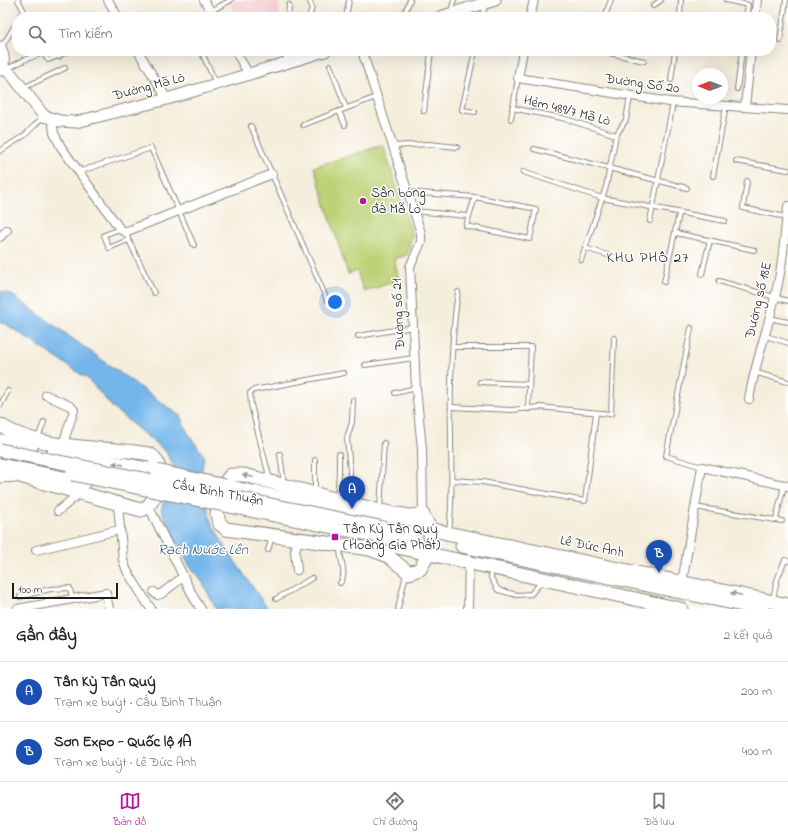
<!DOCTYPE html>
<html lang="vi">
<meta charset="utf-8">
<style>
:root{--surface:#fff;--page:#f6f6f6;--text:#202124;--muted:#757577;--line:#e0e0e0;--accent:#b5179e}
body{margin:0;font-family:"Indie Flower",sans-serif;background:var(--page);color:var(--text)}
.compass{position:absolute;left:692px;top:68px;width:36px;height:36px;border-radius:50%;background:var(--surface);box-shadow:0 4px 16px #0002;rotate:270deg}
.scale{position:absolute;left:12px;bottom:10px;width:106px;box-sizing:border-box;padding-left:4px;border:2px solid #1c1c1c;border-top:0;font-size:11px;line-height:14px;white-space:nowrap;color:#1c1c1c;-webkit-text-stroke:3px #fff;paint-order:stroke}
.you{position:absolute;left:335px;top:302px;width:14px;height:14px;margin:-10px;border:3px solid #fff;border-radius:50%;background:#1a73e8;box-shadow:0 0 0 6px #1a73e833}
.badge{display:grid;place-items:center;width:26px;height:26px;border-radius:50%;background:var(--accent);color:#fff;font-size:13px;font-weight:700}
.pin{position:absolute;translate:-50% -33px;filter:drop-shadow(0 1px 2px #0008)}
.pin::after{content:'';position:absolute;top:21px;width:14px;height:12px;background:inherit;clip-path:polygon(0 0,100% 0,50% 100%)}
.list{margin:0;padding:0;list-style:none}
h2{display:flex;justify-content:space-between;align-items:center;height:52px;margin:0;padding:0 16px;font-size:17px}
h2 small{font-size:13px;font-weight:400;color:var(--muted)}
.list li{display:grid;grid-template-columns:26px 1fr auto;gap:12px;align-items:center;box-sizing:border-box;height:60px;padding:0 16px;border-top:1px solid var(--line)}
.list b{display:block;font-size:15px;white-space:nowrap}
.list p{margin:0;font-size:13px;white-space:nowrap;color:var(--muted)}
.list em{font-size:13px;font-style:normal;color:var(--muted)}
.icon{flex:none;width:22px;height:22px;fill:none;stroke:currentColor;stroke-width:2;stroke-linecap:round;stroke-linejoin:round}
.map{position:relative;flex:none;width:788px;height:609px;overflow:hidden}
.search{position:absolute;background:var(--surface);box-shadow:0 4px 16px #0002;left:12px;right:12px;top:12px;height:44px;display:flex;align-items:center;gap:10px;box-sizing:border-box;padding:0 14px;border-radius:16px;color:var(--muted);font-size:15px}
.sheet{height:172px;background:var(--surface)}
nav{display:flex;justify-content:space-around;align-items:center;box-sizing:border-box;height:56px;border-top:1px solid var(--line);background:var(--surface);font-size:11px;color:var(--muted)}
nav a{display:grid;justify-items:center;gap:2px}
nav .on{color:var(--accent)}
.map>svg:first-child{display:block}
</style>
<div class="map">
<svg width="788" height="609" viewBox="0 0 788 609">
<rect width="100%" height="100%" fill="#fff"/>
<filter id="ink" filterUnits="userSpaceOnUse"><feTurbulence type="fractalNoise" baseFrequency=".025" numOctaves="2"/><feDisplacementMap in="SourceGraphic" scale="8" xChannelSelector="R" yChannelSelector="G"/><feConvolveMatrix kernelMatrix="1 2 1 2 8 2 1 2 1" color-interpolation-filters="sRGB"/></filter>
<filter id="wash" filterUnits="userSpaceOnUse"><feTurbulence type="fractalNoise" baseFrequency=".012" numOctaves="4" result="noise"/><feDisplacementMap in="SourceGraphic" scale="16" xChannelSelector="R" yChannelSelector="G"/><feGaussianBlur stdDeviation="0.9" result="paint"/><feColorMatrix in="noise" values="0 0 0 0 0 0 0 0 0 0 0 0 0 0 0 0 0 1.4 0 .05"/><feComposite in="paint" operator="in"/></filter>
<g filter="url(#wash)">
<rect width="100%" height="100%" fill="#f5eedc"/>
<path fill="#f7cfd2" d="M228 0H279V17H236Z"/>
<path fill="#bdd276" stroke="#6c7749" d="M383 145 412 234 407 255 394 259 399 280 364 292 357 271 348 274 314 167Z"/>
<path fill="#75b6ea" stroke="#486983" d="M0 291 12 295 180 416 188 433 204 456 201 476 211 522 227 550 268 609H216L203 583 189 565 181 551 161 510 172 476 173 465 166 452 114 409 88 379 6 324 0 323Z"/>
</g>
<g filter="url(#ink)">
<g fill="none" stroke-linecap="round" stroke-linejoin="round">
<defs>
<g id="service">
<path d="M18 0 24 11 20 17"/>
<path d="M726 0 748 5 746 17"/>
<path d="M653 6 661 0"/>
<path d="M211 11 231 0"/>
<path d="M451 12 454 0"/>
<path d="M606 13 611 0"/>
<path d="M288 17 289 5"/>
<path d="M309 17 312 8 310 1"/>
<path d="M346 17 349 0"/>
<path d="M403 17 410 0"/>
<path d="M482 17 485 5"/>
<path d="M680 17 681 0"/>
<path d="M780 41 786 0"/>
<path d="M1 48 17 22"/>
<path d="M55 51 59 57"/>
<path d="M201 51 216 83"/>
<path d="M475 51 462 110 475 112"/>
<path d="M601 51 644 61"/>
<path d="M286 63V51"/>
<path d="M330 65 346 108"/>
<path d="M7 69 24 60 43 53 48 60 70 51"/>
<path d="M671 80 675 51"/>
<path d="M23 88 65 68"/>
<path d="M737 89 742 51"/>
<path d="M512 108 562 118 616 135"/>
<path d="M339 111 345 125"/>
<path d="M424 111 431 51"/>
<path d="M511 119 518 78"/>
<path d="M303 125 376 97"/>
<path d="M251 126 327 300"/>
<path d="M392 146 429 144 457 147"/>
<path d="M534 149 687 188"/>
<path d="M0 151 25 135 44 116"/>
<path d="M736 161 788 170"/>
<path d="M78 172 151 148 194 245"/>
<path d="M523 172 602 198 725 221"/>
<path d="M713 176 726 106"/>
<path d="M747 181 743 208 786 217"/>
<path d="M407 192 475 197 536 209 530 239 466 226 475 197"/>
<path d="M414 211 467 216"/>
<path d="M650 221 673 103"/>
<path d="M120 229 104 235 109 248 128 240"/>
<path d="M125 232 154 293"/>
<path d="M676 233 754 250"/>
<path d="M585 248 617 258"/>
<path d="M581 260 606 187 616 135 626 120 630 97"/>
<path d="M702 274 710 240"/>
<path d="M719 281 788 301"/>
<path d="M664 282 679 214"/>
<path d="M769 318 788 322"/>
<path d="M691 328 666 456 702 467"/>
<path d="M358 336 413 327"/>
<path d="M766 336 788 343"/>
<path d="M453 347H531L528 409"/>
<path d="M365 365 414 358"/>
<path d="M754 372 788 382"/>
<path d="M480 382 529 384"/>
<path d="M395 393 416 388"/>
<path d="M0 406 8 391"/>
<path d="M451 407 512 410 539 407 611 414 614 338"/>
<path d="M38 438 44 422"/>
<path d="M280 454 284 484"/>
<path d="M315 460V492"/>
<path d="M270 480 251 405 250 393 254 390 344 373"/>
<path d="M452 480 483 482 585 501 596 413"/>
<path d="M337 498 339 473V454"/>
<path d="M350 501V471L347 438 352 422 353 400"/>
<path d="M695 507 782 521"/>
<path d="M380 509 384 443"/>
<path d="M776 519 784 486"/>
<path d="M449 532C453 499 451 467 451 435 450 387 451 339 458 292"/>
<path d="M268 550 272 537"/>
<path d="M491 570V578L498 590 517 595 531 594 542 581"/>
<path d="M340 583C348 574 339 559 340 547"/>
<path d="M20 597 50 589 70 588 72 599"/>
<path d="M276 599 312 578"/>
<path d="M773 599 777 580 785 560 788 561"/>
<path d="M398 609 406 574"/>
</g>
<g id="minor">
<path d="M108 0 118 17"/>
<path d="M204 0 214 17"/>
<path d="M530 17 534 0"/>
<path d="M755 17 757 0"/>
<path d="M138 51 167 99"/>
<path d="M235 51 249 74"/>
<path d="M362 51 421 233V242L410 267 416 388 422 449 423 515"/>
<path d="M523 51 518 78 670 102 788 110"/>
<path d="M745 106 751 51"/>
<path d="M52 119 54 133 61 147 120 229 125 232 272 174"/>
<path d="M0 237 7 230"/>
<path d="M46 395 70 406 74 410 63 444"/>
<path d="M749 399C756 357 773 316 780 273 784 251 785 228 788 206"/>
<path d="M118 505 123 560 127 571 151 609"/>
<path d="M149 507 194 598 201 609"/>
<path d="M58 511 80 493"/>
<path d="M36 550 119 530"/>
<path d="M297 570 295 551 298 539"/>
<path d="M682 583 702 467 788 486"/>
<path d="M154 592 157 595 161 594 183 577"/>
<path d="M17 609 106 593 109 609"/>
<path d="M468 609 469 559"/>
</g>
<g id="secondary">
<path d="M440 17 495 0"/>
<path d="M0 47C3 54 6 64 0 70"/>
<path d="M0 65 12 75 44 116 60 121 76 122 167 99 325 51"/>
</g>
<g id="trunk">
<path d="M0 425C43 452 100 445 149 454 169 463 157 507 141 510L16 475 0 476"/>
<path d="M0 441 31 447"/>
<path d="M54 451 157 471"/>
<path d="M0 465 84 482"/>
<path d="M225 486 788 605"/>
<path d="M370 541 681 609"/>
<path d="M462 546 762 609"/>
<path d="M428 555 420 569 409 573 388 556 370 549 226 529 219 523 217 514 222 486 231 475H244L380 511 409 516 423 515 431 530 430 537"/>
</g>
</defs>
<use href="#service" stroke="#88857c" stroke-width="6"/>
<use href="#minor" stroke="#88857c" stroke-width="10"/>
<use href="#secondary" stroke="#88857c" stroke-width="13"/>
<use href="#trunk" stroke="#88857c" stroke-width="15"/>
<use href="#service" stroke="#fff" stroke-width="4"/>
<use href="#minor" stroke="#fff" stroke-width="8"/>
<use href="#secondary" stroke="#fff" stroke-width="11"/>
<use href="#trunk" stroke="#fff" stroke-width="13"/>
<defs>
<g id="trunk-bridge">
<path d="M0 450 409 533"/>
<path d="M157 471 225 486"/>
<path d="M72 474 407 542"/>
</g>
</defs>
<use href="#trunk-bridge" stroke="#88857c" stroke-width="15" stroke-linecap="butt"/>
<use href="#trunk-bridge" stroke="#fff" stroke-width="13"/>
</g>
<defs><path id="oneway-solid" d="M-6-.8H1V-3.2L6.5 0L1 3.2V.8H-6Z"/></defs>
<g fill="#999">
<use href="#oneway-solid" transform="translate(118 464) rotate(-169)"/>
<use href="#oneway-solid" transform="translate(248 476) rotate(-166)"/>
<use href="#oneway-solid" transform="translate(736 594) rotate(-168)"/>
</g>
</g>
<g fill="#b5179e" stroke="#fff" stroke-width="1.5">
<circle cx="363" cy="201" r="4"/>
<rect x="331" y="533" width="8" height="8" rx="2"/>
</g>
<g text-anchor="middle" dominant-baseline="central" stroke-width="3" stroke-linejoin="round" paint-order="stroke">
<g font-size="14" fill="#1c1c1c" stroke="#fff">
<text transform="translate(642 84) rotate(8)">Đường Số 20</text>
<text transform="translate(149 87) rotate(-15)">Đường Mã Lò</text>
<text transform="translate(567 111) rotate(14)">Hẻm 489/7 Mã Lò</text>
<text transform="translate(759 300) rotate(-77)">Đường số 18E</text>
<text transform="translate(399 314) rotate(-93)">Đường số 21</text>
<text transform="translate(218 493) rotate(11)">Cầu Bình Thuận</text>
<text transform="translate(592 547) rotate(12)">Lê Đức Anh</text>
</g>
<g font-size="14" fill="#1c1c1c" stroke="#fff" text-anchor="start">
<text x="371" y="193">Sân bóng<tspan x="371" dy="16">đá Mã Lò</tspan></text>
<text x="343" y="529">Tân Kỳ Tân Quý<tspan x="343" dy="16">(Hoàng Gia Phát)</tspan></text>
</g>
<g font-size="15" letter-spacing="1" fill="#1c1c1c" stroke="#fff">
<text x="648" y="258">KHU PHỐ 27</text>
</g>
<g font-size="15" font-style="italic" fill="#405a6e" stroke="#fff">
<text x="203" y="550">Rạch Nước Lên</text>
</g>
</g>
</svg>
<svg class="compass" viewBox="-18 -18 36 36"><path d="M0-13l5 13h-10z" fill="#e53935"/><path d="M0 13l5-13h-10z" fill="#757577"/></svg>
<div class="scale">100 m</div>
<div class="you"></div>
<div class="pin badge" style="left:352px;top:509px;background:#1a4fb4">A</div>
<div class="pin badge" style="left:659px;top:573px;background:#1a4fb4">B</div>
<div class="search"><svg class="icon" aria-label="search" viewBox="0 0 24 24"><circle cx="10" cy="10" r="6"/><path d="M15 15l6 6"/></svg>Tìm kiếm</div>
</div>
<section class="sheet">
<h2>Gần đây<small>2 kết quả</small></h2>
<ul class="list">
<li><span class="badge" style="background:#1a4fb4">A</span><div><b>Tân Kỳ Tân Quý</b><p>Trạm xe buýt · Cầu Bình Thuận</p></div><em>200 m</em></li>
<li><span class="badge" style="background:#1a4fb4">B</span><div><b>Sơn Expo - Quốc lộ 1A</b><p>Trạm xe buýt · Lê Đức Anh</p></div><em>400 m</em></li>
</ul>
</section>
<nav>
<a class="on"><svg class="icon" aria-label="map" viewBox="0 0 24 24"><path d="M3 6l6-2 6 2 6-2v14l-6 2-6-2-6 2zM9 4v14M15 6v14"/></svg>Bản đồ</a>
<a><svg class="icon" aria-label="directions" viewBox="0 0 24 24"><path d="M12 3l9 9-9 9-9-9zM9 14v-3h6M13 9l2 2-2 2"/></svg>Chỉ đường</a>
<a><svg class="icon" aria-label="saved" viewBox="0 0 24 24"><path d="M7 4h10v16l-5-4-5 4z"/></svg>Đã lưu</a>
</nav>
